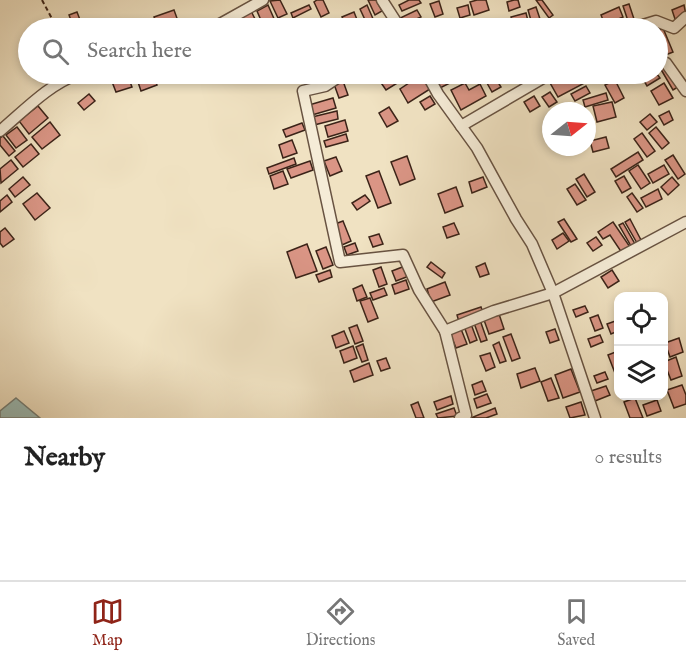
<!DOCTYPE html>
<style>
:root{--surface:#fff;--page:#f2f2f2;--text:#222;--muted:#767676;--line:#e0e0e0;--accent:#8f2418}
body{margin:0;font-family:"IM FELL English",serif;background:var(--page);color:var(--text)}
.controls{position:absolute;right:18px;bottom:18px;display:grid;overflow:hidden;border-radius:12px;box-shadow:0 3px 9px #0003}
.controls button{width:54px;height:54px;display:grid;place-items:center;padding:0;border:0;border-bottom:2px solid var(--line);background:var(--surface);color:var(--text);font:30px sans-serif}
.compass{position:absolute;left:542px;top:102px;width:54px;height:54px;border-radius:50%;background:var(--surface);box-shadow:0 3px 9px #0003;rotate:73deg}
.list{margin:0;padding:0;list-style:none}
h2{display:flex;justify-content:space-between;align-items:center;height:78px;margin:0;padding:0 24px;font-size:26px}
h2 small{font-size:20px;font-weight:400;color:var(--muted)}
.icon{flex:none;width:33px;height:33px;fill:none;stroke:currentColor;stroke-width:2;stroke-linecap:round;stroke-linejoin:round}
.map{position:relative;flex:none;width:686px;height:418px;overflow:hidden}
.search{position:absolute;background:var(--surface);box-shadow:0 3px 9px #0003;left:18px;right:18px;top:18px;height:66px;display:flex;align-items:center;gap:15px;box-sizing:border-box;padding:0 21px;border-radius:33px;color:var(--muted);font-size:22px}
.sheet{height:162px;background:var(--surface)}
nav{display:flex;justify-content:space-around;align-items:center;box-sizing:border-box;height:84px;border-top:2px solid var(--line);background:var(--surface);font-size:16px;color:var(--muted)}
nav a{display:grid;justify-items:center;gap:3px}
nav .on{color:var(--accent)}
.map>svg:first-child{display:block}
</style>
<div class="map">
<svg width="686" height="418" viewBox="0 0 686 418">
<rect width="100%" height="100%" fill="#f0e2c2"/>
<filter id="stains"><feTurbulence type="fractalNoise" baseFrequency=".00333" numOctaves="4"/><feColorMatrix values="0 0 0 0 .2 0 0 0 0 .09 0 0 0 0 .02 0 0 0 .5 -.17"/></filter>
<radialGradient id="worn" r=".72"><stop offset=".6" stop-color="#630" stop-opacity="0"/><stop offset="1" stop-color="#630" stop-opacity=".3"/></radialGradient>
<path fill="#9bbdb8" stroke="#757f78" stroke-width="1.5" d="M16 398 40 418H0V411Z"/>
<g fill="#da9585" stroke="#3b2318" stroke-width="1.5">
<path d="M280 0 287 14 278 18 270 1Z"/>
<path d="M317 0H323L329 13 321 17 314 2Z"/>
<path d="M368 0H376L382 11 375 15Z"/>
<path d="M409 0H419L421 3 402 11 399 5Z"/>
<path d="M477 0H486L489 10 474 15 470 2Z"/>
<path d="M514 0H518L520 7 509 11 507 2Z"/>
<path d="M536 0H542L553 15 549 18Z"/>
<path d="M439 1 443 14 435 17 430 4Z"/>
<path d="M629 4 634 19 628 21 623 6Z"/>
<path d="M268 5 275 21 264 27 257 11Z"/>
<path d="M309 5 311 9 293 18 291 13Z"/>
<path d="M367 5 374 21 367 24 360 9Z"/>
<path d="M468 5 470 15 460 18 457 8Z"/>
<path d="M684 5 686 15 675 19 672 10Z"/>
<path d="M536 7 541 22 532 24 528 10Z"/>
<path d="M619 7 623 17 605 25 601 15Z"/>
<path d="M174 10 178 21 158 28 154 17Z"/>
<path d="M417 10 421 17 401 26 398 19Z"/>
<path d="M251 11 255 19 242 25 239 17Z"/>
<path d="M77 12 82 25 74 28 69 15Z"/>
<path d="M354 12 360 27 347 28 342 17Z"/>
<path d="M526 13 528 21 513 24 511 17Z"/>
<path d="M420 19 423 25 416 28H406L405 26Z"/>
<path d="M663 28 673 52 658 58V31Z"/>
<path d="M664 64 678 87 673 90 659 66Z"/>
<path d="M109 74H127L132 87 116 92Z"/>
<path d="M306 74H336L310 83Z"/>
<path d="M375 74H394L399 82 386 90Z"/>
<path d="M450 74 454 81 440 88 437 81Z"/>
<path d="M482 74H493L501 87 492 92Z"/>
<path d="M563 74H595L596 77 558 97 549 81Z"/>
<path d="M640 74H657L660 78 647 86Z"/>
<path d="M421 75 430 89 408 103 400 89Z"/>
<path d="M154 76 157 85 141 91 138 82Z"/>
<path d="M615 80 624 98 615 103 605 85Z"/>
<path d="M343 81 348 95 339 98 334 84Z"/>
<path d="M465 83 469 90 480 84 486 96 461 110 451 90Z"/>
<path d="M664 83 673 98 659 105 651 91Z"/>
<path d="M586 86 590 93 575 101 571 94Z"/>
<path d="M550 92 557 102 549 107 542 97Z"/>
<path d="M606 93 608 100 585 107 583 100Z"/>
<path d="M89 94 95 101 84 110 78 103Z"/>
<path d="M430 96 435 104 425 110 420 102Z"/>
<path d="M534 96 540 106 530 112 524 102Z"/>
<path d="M333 98 336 108 312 115 309 105Z"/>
<path d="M612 102 616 117 597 122 593 106Z"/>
<path d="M38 106 48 118 29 134 19 121Z"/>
<path d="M389 107 398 121 387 127 379 113Z"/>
<path d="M337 111 338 119 314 125 312 117Z"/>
<path d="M669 111 673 120 664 125 659 116Z"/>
<path d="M650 114 657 122 647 130 640 122Z"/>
<path d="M345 120 348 131 328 137 325 126Z"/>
<path d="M50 122 60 135 42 149 32 137Z"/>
<path d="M302 123 305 130 286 137 283 130Z"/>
<path d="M17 127 27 140 16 148 6 135Z"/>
<path d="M656 127 669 143 662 149 649 133Z"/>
<path d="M642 133 655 151 647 157 634 139Z"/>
<path d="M346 134 348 141 326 147 324 141Z"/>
<path d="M3 136 15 151 9 156 0 145V138Z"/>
<path d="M606 137 609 148 593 152 590 141Z"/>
<path d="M292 140 297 153 283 158 279 145Z"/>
<path d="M31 144 39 154 23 167 15 157Z"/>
<path d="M638 152 643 160 616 177 611 169Z"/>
<path d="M673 155 685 174 678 179 665 160Z"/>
<path d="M407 156 415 179 400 185 391 162Z"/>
<path d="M336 157 342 171 330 176 324 161Z"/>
<path d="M294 158 296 164 269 174 267 168Z"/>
<path d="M11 160 18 169 1 183 0 169Z"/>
<path d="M310 161 313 170 291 178 287 169Z"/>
<path d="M638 165 650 183 641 189 629 171Z"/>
<path d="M664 165 669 174 653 183 648 174Z"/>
<path d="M283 171 288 184 274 189 270 176Z"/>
<path d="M379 171 391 203 378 208 366 176Z"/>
<path d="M584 174 595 192 587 197 576 179Z"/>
<path d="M624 176 631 188 622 193 615 181Z"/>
<path d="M23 177 30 185 15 197 9 189Z"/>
<path d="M483 177 487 187 472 193 469 182Z"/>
<path d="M672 177 679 185 668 195 661 187Z"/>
<path d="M575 184 586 200 577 205 567 189Z"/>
<path d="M456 187 463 206 445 213 438 194Z"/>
<path d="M658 189 662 199 646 207 641 198Z"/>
<path d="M37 193 50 208 35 220 23 204Z"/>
<path d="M632 193 643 208 637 212 627 197Z"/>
<path d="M7 195 12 202 0 212V201Z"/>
<path d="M365 195 370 201 357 210 352 203Z"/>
<path d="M564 219 577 239 571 242 558 222Z"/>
<path d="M630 219 641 240 637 243 625 222Z"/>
<path d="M343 221 351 241 342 245 335 224Z"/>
<path d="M613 222 630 247 622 253 610 235 603 239 598 232Z"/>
<path d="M454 223 459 234 447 238 443 227Z"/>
<path d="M623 223 635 244 631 246 619 225Z"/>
<path d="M5 228 14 239 3 247 0 243V232Z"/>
<path d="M563 233 569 241 557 249 552 240Z"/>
<path d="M379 234 383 244 373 247 369 237Z"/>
<path d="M596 237 602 245 593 251 587 243Z"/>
<path d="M355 243 358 251 347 255 344 247Z"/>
<path d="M307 244 317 271 296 278 287 252Z"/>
<path d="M326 247 333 265 323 269 316 251Z"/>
<path d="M431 262 445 273 442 278 427 267Z"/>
<path d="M485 263 489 274 480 277 476 267Z"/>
<path d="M405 266 409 276 396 281 392 271Z"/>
<path d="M381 267 387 284 379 287 373 270Z"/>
<path d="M330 270 332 277 319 282 316 275Z"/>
<path d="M612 270 619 281 608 288 601 277Z"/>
<path d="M406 280 409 289 395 294 392 285Z"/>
<path d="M445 282 450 295 431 302 427 289Z"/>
<path d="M362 285 367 297 357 301 353 289Z"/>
<path d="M384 288 387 295 373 300 370 293Z"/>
<path d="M370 298 378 318 368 322 360 301Z"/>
<path d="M585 306 588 312 576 317 573 310Z"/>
<path d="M481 307 483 313 459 322 457 315Z"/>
<path d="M499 314 504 329 489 334 484 320Z"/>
<path d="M598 315 603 328 595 331 590 318Z"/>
<path d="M480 320 487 340 481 342 474 323Z"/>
<path d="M618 320V331L611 334 607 324Z"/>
<path d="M471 324 477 340 470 343 464 326Z"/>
<path d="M357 325 363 341 355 344 349 328Z"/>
<path d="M461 329 467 344 456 348 450 333Z"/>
<path d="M555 329 559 340 550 343 546 332Z"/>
<path d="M344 331 349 343 336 348 332 336Z"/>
<path d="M511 334 520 358 512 361 503 337Z"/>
<path d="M600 335 603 342 591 347 588 339Z"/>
<path d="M679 338 683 352 670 357 665 343Z"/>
<path d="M499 342 506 361 500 363 493 345Z"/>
<path d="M363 344 368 360 362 362 356 347Z"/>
<path d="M353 346 357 358 344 363 340 351Z"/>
<path d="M618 351V371L615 373 608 355Z"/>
<path d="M490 353 495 367 486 371 480 356Z"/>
<path d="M676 357 682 376 671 380 667 370 664 371V362Z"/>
<path d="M386 358 390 368 381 371 377 361Z"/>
<path d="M369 363 373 375 354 382 350 371Z"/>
<path d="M535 368 540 381 521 388 517 374Z"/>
<path d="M571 369 580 392 563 398 555 375Z"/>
<path d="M605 372 608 379 597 383 594 376Z"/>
<path d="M551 378 559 398 548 401 541 382Z"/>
<path d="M482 381 486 391 475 395 472 385Z"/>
<path d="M682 385 686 395V404L674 408 667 390Z"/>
<path d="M606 386 610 395 595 401 591 391Z"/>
<path d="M487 394 491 403 477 408 474 399Z"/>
<path d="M451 396 453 404 437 410 434 402Z"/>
<path d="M635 398 643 418H630L624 402Z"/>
<path d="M657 400 661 411 647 416 643 405Z"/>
<path d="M418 402 424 418H416L411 405Z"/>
<path d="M581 402 585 415 570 418 566 407Z"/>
<path d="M454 408 457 416 438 418 436 414Z"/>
<path d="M495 408 497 414 486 418H471Z"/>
</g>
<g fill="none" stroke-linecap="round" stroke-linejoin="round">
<defs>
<g id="minor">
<path d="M382 0 400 28"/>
<path d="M206 28 220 24 263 0"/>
<path d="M633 28 656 21 674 28 686 17"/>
<path d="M658 59 666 63 686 91"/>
<path d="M343 74 325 86 303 91 340 262 403 255 419 290 445 331 494 311 553 293 595 418"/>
<path d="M427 74 438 94 477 148 516 219 532 244 553 293 686 222"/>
<path d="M461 126 550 74"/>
<path d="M0 131C25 110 48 85 78 74"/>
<path d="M445 331 466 415 460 418"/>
</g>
</defs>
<use href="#minor" stroke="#685342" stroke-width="13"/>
<path stroke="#3b2318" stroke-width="2" stroke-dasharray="4.5 3" stroke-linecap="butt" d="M42 0 57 28"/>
<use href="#minor" stroke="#f5ecd7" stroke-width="10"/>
</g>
<rect width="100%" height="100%" filter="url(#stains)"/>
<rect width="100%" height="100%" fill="url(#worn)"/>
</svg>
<div class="controls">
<button><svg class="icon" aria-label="locate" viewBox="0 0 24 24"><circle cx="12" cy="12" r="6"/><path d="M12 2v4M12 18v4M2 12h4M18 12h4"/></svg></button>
<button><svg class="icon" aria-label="layers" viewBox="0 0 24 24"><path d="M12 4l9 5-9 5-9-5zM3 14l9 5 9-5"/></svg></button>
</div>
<svg class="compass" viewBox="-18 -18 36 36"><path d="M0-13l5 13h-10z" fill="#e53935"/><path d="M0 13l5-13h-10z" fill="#767676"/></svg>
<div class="search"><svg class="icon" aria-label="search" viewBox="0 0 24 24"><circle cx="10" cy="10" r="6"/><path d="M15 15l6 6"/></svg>Search here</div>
</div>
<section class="sheet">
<h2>Nearby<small>0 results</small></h2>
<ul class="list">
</ul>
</section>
<nav>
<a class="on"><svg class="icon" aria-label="map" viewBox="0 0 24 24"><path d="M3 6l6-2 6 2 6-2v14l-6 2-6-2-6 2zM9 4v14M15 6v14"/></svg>Map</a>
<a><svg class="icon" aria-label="directions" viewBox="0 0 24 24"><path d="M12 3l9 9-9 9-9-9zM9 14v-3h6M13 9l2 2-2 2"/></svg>Directions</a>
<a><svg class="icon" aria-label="saved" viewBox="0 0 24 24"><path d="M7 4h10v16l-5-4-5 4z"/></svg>Saved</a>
</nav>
